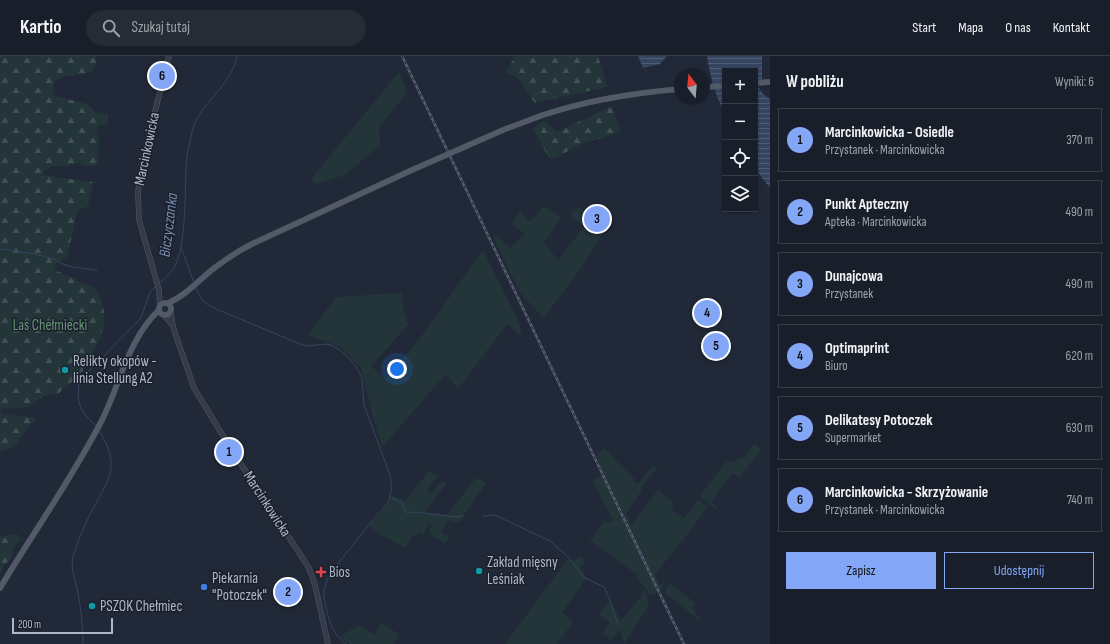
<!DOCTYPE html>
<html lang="pl">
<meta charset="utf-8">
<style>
:root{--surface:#191f2a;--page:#262c36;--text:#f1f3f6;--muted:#9fa2a8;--line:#373d47;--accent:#83a7f6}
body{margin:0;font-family:"Sofia Sans Condensed",sans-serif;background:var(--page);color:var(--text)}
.controls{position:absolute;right:12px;top:12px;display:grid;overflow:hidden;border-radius:0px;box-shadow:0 1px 3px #0004}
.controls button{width:36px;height:36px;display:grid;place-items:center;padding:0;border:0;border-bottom:1px solid var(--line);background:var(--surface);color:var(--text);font:20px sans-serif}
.compass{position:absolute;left:674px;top:12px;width:36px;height:36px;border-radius:50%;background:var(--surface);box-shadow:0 1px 3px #0004;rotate:344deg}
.scale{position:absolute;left:12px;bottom:10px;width:101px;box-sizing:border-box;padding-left:4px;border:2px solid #afb6c5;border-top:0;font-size:11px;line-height:14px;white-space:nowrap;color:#afb6c5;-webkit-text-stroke:3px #1a212d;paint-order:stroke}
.you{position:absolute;left:397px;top:313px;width:14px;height:14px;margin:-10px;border:3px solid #fff;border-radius:50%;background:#1a73e8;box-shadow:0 0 0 6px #1a73e833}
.badge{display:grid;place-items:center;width:26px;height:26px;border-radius:50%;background:var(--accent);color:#111;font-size:13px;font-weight:700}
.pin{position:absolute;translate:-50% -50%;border:2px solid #fff;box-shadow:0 1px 4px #0006}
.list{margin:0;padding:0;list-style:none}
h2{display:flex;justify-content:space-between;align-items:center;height:52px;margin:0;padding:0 16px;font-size:17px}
h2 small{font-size:13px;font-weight:400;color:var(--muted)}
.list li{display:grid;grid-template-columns:26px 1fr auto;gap:12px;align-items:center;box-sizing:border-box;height:64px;margin:0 8px 8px;padding:0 8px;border:1px solid var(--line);border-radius:0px}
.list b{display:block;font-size:15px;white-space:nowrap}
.list p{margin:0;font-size:13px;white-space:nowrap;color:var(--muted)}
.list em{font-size:13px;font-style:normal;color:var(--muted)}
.actions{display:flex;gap:8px;padding:12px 16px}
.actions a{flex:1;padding:9px 0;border:1px solid var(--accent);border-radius:0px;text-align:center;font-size:14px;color:var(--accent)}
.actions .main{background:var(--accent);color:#111}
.icon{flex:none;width:22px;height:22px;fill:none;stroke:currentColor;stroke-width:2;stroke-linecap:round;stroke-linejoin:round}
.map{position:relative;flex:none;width:770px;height:588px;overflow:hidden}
header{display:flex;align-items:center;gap:24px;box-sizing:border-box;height:56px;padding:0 20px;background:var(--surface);border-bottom:1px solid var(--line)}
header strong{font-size:19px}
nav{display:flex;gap:22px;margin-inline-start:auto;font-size:14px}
.search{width:280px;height:36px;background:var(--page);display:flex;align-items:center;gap:10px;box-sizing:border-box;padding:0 14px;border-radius:22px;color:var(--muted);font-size:15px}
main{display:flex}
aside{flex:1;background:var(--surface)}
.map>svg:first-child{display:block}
</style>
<header>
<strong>Kartio</strong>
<div class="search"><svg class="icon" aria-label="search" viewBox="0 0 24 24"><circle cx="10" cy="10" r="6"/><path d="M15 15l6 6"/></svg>Szukaj tutaj</div>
<nav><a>Start</a><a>Mapa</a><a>O nas</a><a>Kontakt</a></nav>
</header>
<main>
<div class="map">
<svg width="770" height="588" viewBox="0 0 770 588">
<defs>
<pattern id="forest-firs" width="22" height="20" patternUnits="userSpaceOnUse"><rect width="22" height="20" fill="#233539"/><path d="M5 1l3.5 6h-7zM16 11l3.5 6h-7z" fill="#405054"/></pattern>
<pattern id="water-rules" width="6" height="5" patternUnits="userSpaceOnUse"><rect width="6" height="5" fill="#35445f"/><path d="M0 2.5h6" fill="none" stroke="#505d74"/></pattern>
</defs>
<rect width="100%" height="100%" fill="#212938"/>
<g fill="#233539">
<path d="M399 16 407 37 379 71 380 89 345 119 315 128 311 123Z"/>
<path d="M544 150 562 161 544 187 558 204 584 171 570 160 578 150 605 174 583 209 544 262 520 237 493 181 497 179 510 192 525 178 511 167 520 156 530 166Z"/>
<path d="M483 194 514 256 522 276 519 279 507 268 458 333 446 318 382 391 372 358 361 312 341 291 308 279 336 241 402 237 403 253 408 269 371 310 386 323 420 282Z"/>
<path d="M754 388 762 394 753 404 740 421 732 417 711 446 719 453 718 454 701 442 700 440 726 406C733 407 737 403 743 402Z"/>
<path d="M604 392 635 424 634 425 638 428 653 409H654V411H658L641 432 642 434 626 457 631 469 658 434 673 446 672 454 684 462 698 444 708 450 683 484 655 518 660 529 665 525 660 535 596 400Z"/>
<path d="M429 415 438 421 434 425 427 434 431 438 439 427 441 428 443 426 446 428 425 456 447 459 476 422 485 426V429L460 465 456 466 448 464 442 475 444 478 449 480 445 488 431 479 429 474 432 469 429 468 423 479 419 477 416 481 413 479 405 492 381 479 369 470 383 454 392 440 405 445Z"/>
<path d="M602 419 658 536C650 547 641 525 636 520H639L590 484 605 465 609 467 613 464 593 425Z"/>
<path d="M579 499 586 505 580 512 586 522 562 557 573 566 557 588H505L568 503 575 505Z"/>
<path d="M638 527C643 533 650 543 648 551L624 588 620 574 611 584 602 577 610 567 599 559 609 545 616 555 620 565 641 541 643 537Z"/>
<path d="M670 527 695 547 691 551 695 555V558L699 561H701L698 563 665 537 666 533Z"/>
<path d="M381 567 399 578 394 588H350L339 581 359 569 374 579Z"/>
</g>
<g fill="url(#forest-firs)">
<path d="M0 0H96C98 19 84 17 71 20 66 20 60 22 55 24L52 37 56 40 87 48 95 56 108 58V68L99 69 96 76 99 84 98 109 85 110 79 107 67 110H52L42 117 48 120 93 126 88 151 81 152 77 156 67 201 55 208V214L94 232C112 257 104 277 90 301 87 307 84 314 79 319 75 324 70 327 65 331 62 333 60 337 57 340L51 337 44 340 29 351 1 353 2 358 31 361 35 363V366L31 368 14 391 0 395Z"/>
<path d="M515 0H598L607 31 535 47 519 23 506 16Z"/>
<path d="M612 50 621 76 581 88 557 101 549 102 533 72 544 65 557 76Z"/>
<path d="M0 477 2 480C8 481 12 477 17 478L21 483 15 489 10 505 4 508 0 518Z"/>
</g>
<g fill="url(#water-rules)">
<path d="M638 0H667L660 8 643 12Z"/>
<path d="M707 0H762V23L756 28 763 38 770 43V132L755 113V15H725V59C716 40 710 21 707 0Z"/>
</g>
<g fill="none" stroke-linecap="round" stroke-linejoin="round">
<g stroke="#35445f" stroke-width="1">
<path d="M0 2 1 0"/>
<path d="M181 191 194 227"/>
<path d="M0 193 35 198 53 203 60 207 72 211 97 214"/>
<path d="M159 227C165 223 170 218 174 212 186 192 185 138 186 113 186 102 189 91 191 80 197 47 231 33 237 0"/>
<path d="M195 230 201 243 207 248 214 252 300 288 307 290 327 288 333 290 339 293 348 301 355 309 362 322 364 349 390 419C391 426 392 433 390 440 388 450 378 457 372 465 358 482 344 500 330 518 327 523 325 529 324 536 323 541 325 546 326 551 330 568 332 577 346 588"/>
<path d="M96 370 84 358 80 350 78 341 79 327 90 314 141 262 150 236 157 229"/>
<path d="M390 441 403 447 405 455 408 457 414 456 457 461 462 460"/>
<path d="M483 460 495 459 501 462 550 485 569 502 585 522 604 531 610 544 618 569"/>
<path d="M83 588C83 571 81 554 78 537 76 525 70 513 73 501 77 486 83 472 90 458 107 426 123 411 99 375"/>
</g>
<defs>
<g id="minor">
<path d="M160 249 159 234 139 164 138 137 139 127 145 95 169 0"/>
<path d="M171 256 173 271 194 332 231 393 309 512 315 529 328 588"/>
<path d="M164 259 173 270"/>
</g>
<g id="major">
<path d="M755 27 770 26"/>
<path d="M704 31 725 30"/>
<path d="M543 59C588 44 633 37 680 33"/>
<circle cx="165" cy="253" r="6"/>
<path d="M168 247C185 240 198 225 213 213 225 204 238 195 252 188L412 114"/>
<path d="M0 532C33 477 71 424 101 366 120 329 128 283 159 254"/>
</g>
</defs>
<use href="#minor" stroke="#525966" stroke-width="5.5"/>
<use href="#major" stroke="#3e4552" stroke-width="6"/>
<use href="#minor" stroke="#353b49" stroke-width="4.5"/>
<use href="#major" stroke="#525a69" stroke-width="5.5"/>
<defs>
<path id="rail" d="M402 0 684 588"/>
</defs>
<use href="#rail" stroke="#575f70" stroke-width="2.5"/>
<use href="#rail" stroke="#1a212d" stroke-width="1" stroke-dasharray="3" stroke-linecap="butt"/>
<defs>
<path id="major-bridge" d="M412 114 503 74 543 59"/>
</defs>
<use href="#major-bridge" stroke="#3e4552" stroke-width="6" stroke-linecap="butt"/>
<use href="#major-bridge" stroke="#525a69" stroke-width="5.5"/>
</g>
<g fill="#0f9aa8" stroke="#1a212d" stroke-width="1.5">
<circle cx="65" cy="314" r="4"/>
<circle cx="479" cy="515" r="4"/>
<circle cx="92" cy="550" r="4"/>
</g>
<path fill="#e0444e" stroke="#1a212d" stroke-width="1.5" d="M319 510h4v4h4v4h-4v4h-4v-4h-4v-4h4z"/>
<circle fill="#3f7fe0" stroke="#1a212d" stroke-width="1.5" cx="204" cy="531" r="4"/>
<g text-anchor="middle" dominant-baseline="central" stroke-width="3" stroke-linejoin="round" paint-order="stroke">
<g font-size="15" fill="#afb6c5" stroke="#1a212d">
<text transform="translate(147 93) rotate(-78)">Marcinkowicka</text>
<text transform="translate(267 448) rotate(57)">Marcinkowicka</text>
</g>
<g font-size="15" fill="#679575" stroke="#1a212d">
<text x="50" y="269">Las Chełmiecki</text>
</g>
<g font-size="15" fill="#afb6c5" stroke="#1a212d" text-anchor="start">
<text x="73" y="305">Relikty okopów -<tspan x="73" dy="17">linia Stellung A2</tspan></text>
<text x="487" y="506">Zakład mięsny<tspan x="487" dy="17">Leśniak</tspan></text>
<text x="329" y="516">Bios</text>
<text x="212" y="522">Piekarnia<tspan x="212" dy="17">"Potoczek"</tspan></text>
<text x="100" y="550">PSZOK Chełmiec</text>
</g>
<g font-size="16" font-style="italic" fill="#778bad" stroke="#1a212d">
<text transform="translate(169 169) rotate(-83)">Biczyczanka</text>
</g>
</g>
</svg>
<div class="controls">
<button>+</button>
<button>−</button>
<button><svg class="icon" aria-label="locate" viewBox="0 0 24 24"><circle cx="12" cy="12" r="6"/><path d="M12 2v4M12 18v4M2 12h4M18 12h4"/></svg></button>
<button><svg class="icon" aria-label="layers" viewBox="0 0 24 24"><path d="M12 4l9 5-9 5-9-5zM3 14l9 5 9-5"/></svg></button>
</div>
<svg class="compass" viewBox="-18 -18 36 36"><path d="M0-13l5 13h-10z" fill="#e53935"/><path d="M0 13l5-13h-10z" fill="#9fa2a8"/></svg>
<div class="scale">200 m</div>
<div class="you"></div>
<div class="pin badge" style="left:229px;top:396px">1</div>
<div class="pin badge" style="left:288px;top:536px">2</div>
<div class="pin badge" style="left:597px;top:163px">3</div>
<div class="pin badge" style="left:707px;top:257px">4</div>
<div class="pin badge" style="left:716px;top:290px">5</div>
<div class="pin badge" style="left:162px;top:20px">6</div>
</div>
<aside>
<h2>W pobliżu<small>Wyniki: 6</small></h2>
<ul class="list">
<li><span class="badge">1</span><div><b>Marcinkowicka - Osiedle</b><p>Przystanek · Marcinkowicka</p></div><em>370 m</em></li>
<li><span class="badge">2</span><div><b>Punkt Apteczny</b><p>Apteka · Marcinkowicka</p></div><em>490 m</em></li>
<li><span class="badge">3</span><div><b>Dunajcowa</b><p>Przystanek</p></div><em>490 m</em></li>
<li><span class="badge">4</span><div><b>Optimaprint</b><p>Biuro</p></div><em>620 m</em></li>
<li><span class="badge">5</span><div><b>Delikatesy Potoczek</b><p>Supermarket</p></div><em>630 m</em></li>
<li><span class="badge">6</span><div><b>Marcinkowicka - Skrzyżowanie</b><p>Przystanek · Marcinkowicka</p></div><em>740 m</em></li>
</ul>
<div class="actions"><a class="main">Zapisz</a><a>Udostępnij</a></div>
</aside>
</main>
